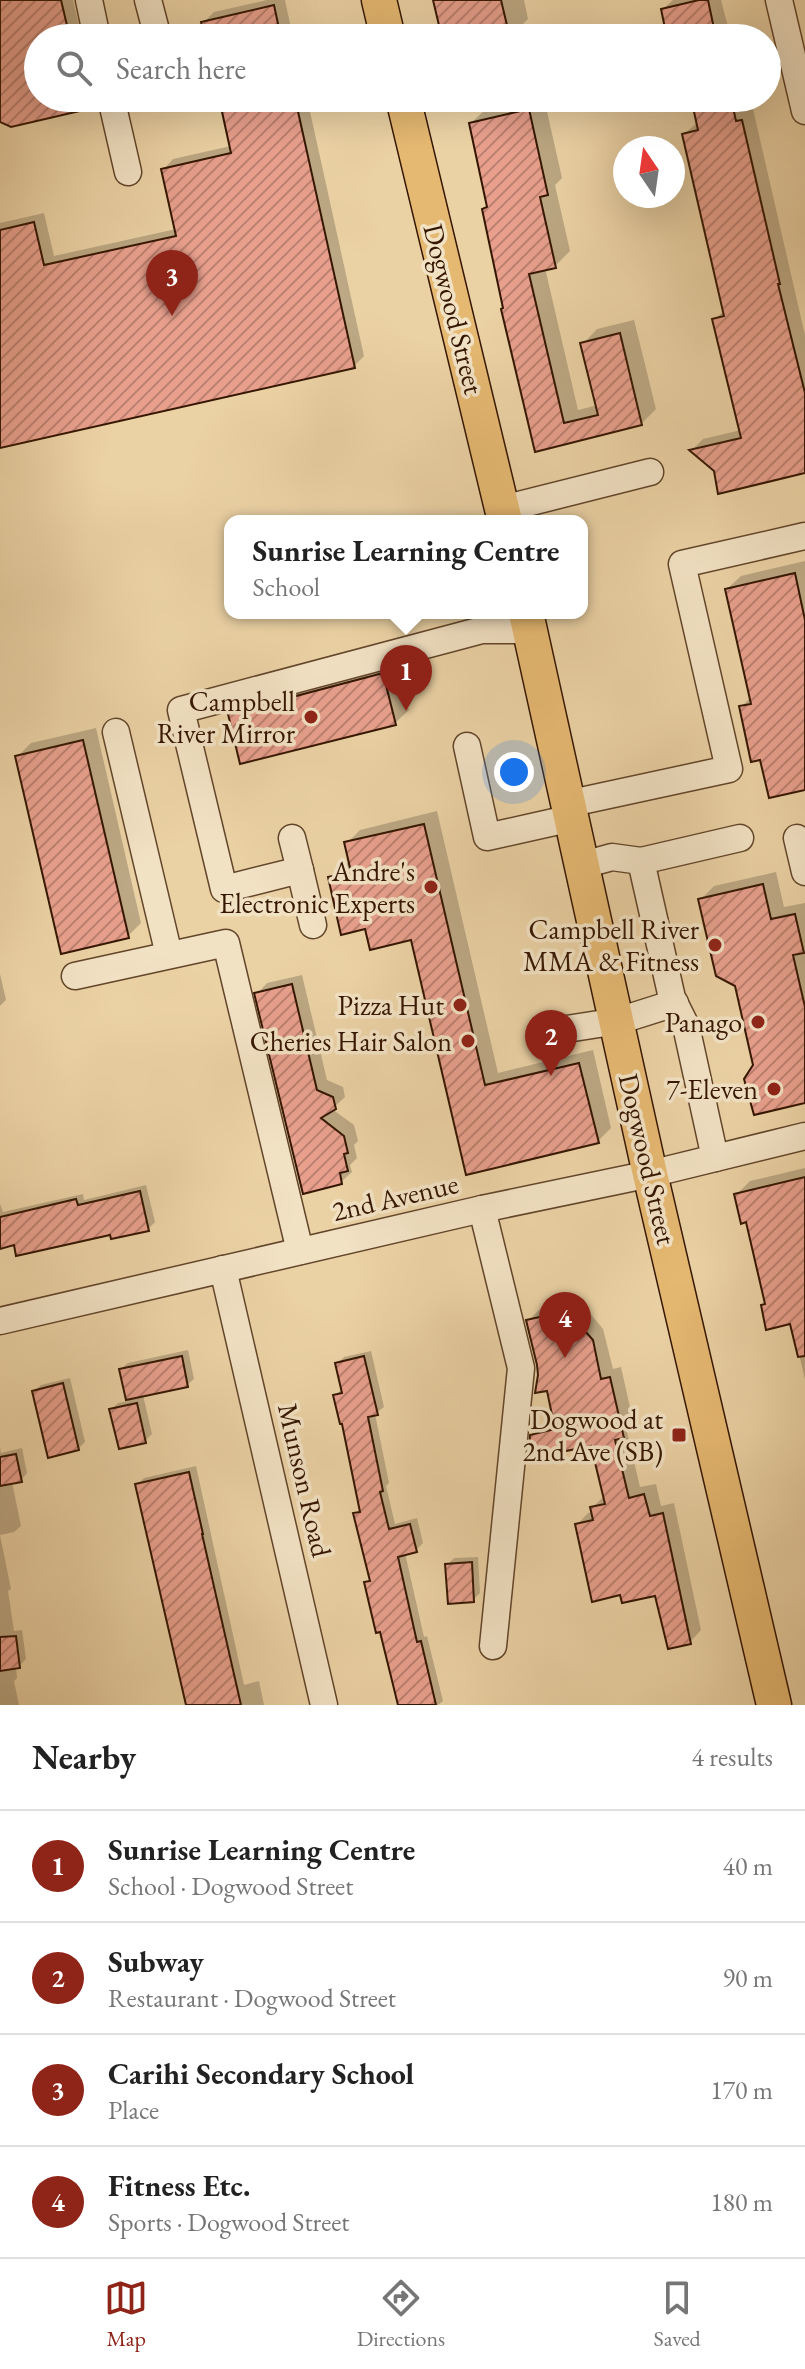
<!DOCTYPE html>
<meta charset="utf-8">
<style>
:root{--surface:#fff;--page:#f2f2f2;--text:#222;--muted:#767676;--line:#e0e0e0;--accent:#8f2418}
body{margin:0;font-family:"EB Garamond",serif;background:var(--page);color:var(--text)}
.compass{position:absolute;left:613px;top:136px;width:72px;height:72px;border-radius:50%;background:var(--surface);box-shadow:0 8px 32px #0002;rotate:347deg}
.you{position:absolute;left:514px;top:772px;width:28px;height:28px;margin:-20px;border:6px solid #fff;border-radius:50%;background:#1a73e8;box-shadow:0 0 0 12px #1a73e833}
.badge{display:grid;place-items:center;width:52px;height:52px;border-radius:50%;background:var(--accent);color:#fff;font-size:26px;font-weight:700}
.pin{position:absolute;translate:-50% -66px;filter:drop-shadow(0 2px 4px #0008)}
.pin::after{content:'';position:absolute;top:42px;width:28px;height:24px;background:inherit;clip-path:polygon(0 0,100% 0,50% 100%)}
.popup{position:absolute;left:224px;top:515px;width:364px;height:104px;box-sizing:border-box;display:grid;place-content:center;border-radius:16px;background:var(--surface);filter:drop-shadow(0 2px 6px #0005);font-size:26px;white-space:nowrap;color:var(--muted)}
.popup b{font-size:30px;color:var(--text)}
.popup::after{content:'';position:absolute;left:50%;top:100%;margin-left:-16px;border:16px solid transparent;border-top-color:var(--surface)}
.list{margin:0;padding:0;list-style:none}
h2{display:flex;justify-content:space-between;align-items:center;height:104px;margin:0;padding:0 32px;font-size:34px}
h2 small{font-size:26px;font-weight:400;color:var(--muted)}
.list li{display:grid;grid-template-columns:52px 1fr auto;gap:24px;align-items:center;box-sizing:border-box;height:112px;padding:0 32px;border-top:2px solid var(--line)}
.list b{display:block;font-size:30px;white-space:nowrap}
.list p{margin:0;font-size:26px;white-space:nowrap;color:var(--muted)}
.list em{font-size:26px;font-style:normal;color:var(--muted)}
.icon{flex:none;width:44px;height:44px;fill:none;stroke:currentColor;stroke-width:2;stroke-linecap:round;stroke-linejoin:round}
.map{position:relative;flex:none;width:805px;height:1705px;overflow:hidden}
.search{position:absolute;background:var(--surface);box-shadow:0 8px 32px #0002;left:24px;right:24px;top:24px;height:88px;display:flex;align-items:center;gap:20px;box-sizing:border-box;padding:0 28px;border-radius:44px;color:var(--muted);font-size:30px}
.sheet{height:552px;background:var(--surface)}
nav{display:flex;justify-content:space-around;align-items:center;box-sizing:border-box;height:112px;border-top:2px solid var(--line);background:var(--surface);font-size:22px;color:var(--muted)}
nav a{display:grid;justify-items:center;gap:4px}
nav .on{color:var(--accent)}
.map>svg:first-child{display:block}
</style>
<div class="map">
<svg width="805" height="1705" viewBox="0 0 805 1705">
<defs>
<pattern id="building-hatch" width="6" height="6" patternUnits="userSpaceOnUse" patternTransform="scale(2)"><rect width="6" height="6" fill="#e8a08d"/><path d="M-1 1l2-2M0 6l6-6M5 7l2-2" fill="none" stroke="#bd8171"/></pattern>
</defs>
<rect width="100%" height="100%" fill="#ebd2a5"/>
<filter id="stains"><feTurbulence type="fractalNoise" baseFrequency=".0025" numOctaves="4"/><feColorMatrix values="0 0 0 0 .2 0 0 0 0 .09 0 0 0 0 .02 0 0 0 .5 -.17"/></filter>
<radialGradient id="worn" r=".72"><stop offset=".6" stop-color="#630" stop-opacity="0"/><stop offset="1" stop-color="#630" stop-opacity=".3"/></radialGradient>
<g fill="#0003">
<path d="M0 0H73L82 38H38V98H96L86 108 0 120Z"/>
<path d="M267 0H285L293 38H207L204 22 214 12Z"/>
<path d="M435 0H524L528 19 509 38H444Z"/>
<path d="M673 0H721L731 38H670L663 9Z"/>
<path d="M221 98H307L364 356 354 366 0 446V223L44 213 54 256 176 229 163 170 173 159 231 146Z"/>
<path d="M533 98H544L562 178 555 185 570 251 555 266 545 268 578 410 598 405 583 344 597 329 634 320 656 409 641 424 536 449 484 209 489 204 471 123 486 109Z"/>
<path d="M693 98H745L748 110 753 109 805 335V471L715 470 692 450 703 439 741 430 714 320 725 310 684 134 698 122Z"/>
<path d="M805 561V788L762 758 741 707 751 697 727 589 741 576Z"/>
<path d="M396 661 409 710 395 723 230 715 244 701Z"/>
<path d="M96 728 141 923 128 936 18 756 31 743Z"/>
<path d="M437 811 498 1073 593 1050 611 1128 598 1141 467 1172 412 938 367 927 330 878 344 864 351 862 347 843 360 830Z"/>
<path d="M776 872 784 907 805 903V1101L755 1066 737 985 700 900 714 886Z"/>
<path d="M0 974 6 1000 0 1006Z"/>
<path d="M302 975 327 1080 343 1087 345 1097 332 1109 354 1125 358 1141 354 1145 357 1158 350 1165 352 1172 341 1182 257 994 267 983Z"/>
<path d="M805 1168V1380L792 1322 763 1306 767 1302 747 1220 736 1195 750 1181Z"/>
<path d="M146 1185 155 1222 148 1229 15 1243 0 1247V1204L3 1212 83 1194 84 1200Z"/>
<path d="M579 1300 603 1329 613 1369 621 1367 634 1425 627 1432 640 1487 656 1484 661 1506 674 1503 701 1630 690 1642 656 1593H621L577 1525 588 1513 593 1512 592 1508 603 1497 593 1443 532 1436 544 1424 556 1421 548 1389 540 1375 528 1321 540 1309Z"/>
<path d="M188 1350 194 1379 187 1385 143 1395 152 1434 145 1441 111 1410 118 1403 128 1401 121 1369 128 1363Z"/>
<path d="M371 1351 384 1407 375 1414 389 1483 386 1486 395 1524 417 1518 423 1543 416 1550 405 1553 424 1637 427 1636 443 1701 438 1705H400L382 1630 367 1583 372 1578 356 1514 361 1508 343 1421 335 1396 343 1388 337 1364 344 1357Z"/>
<path d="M70 1378 85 1442 78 1449 34 1391 41 1385Z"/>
<path d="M0 1446 1 1453 22 1448 27 1473 21 1480 12 1482 21 1526 14 1532 0 1535 11 1589 8 1591 14 1631 22 1630 26 1659 19 1666 16 1667 17 1678 14 1681 19 1705H0Z"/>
<path d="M196 1466 244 1685 259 1681 264 1705H189L137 1485 144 1478Z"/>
<path d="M478 1557 480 1593 473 1600 447 1565 454 1558Z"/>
</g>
<g fill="url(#building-hatch)" stroke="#351601" stroke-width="2">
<path d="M0 0H61L70 38H38V98H95L97 107 11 127 0 122Z"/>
<path d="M433 0H501L510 38H442Z"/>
<path d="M699 0H708L716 38H667L661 9Z"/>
<path d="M274 5 281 38H205L201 22Z"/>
<path d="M219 98H295L355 368 0 448V230L34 222 44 265 176 236 161 169 231 153Z"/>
<path d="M691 98H731L736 121 742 120 780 284H778L805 393V473L718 494 714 471 689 450 741 438 712 319 724 316 682 134 698 130Z"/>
<path d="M529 109 548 195 540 197 556 268 529 274 564 423 598 415 580 343 620 333 642 425 535 452 501 309 503 308 482 209 487 207 469 123Z"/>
<path d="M795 573 805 620V790L769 798 760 760 751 762 739 706 751 704 725 589Z"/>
<path d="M383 673 396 725 240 764 228 714Z"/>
<path d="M83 740 129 938 61 954 15 756Z"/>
<path d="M424 824 485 1085 579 1063 599 1143 466 1175 411 940 370 950 365 929 341 935 328 877 351 872 344 842Z"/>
<path d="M763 884 771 919 795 914 804 953 793 955 805 1007V1103L754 1115 744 1079 753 1065 735 986 716 976 698 899Z"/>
<path d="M292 984 317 1090 333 1097 336 1109 321 1118 344 1136 348 1153 344 1154 348 1171 340 1173 342 1184 303 1194 254 993Z"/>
<path d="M805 1177V1356L798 1357 790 1324 766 1330 761 1305 765 1304 746 1222 741 1224 734 1194Z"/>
<path d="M140 1191 149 1231 111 1239 110 1235 16 1256 14 1245 0 1249V1217L76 1199 78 1205Z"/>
<path d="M567 1311 593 1340 601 1379 610 1377 624 1438 615 1440 629 1498 644 1494 650 1516 663 1513 691 1644 668 1649 655 1596 622 1603 620 1595 592 1602 575 1524 593 1520 590 1507 605 1504 591 1446 531 1458 529 1449 530 1435 555 1429 547 1391 535 1393 538 1375 537 1365 526 1320Z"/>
<path d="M182 1356 188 1387 126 1400 119 1369Z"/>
<path d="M364 1356 378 1415 368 1417 383 1491 380 1492 389 1529 410 1524 417 1552 398 1557 417 1642 421 1641 436 1705H398L380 1632 376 1633 364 1582 370 1581 353 1513 360 1512 342 1424H340L333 1395 342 1393 335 1363Z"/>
<path d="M63 1383 79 1450 48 1458 32 1391Z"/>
<path d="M137 1403 146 1443 119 1449 109 1409Z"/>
<path d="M16 1454 22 1482 0 1486V1457Z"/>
<path d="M189 1472 203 1534H202L241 1705H186L135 1484Z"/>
<path d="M472 1562 474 1602 448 1604 445 1564Z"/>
<path d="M16 1636 20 1668 0 1671V1637Z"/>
</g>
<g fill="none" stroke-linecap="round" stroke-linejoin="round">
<defs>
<g id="minor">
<path d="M89 0 97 38"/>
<path d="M148 0 158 38"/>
<path d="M779 0 805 111"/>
<path d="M111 98 128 172"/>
<path d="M503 509 650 472"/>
<path d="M116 732 169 955"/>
<path d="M467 746 487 837 572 818"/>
<path d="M567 804 729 769 682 564 805 536"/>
<path d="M292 838 300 870 224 889 181 710 482 630H529"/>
<path d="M797 838 805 872"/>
<path d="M583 865 612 857 641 861"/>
<path d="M300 870 313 925"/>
<path d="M75 976 226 943 300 1251"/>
<path d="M554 1031 618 1021 675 1003"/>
<path d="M715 1158 686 1026 672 998 641 861 740 838"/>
<path d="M482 1209 521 1368 493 1646"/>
<path d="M223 1269 324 1705"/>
<path d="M0 1321 482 1209 650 1174 805 1136"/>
</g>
<g id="major">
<path d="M379 0 388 38"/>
<path d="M403 98 505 521"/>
<path d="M526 613 650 1174 774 1705"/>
</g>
</defs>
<use href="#minor" stroke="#62452a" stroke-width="29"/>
<use href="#major" stroke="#351601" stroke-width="37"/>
<use href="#minor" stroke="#f2e2c4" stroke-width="26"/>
<use href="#major" stroke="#e6b972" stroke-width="34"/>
</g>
<g fill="#8f2418" stroke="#f2e2c4" stroke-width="3">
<circle cx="311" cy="717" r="8"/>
<circle cx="431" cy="887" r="8"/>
<circle cx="715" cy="945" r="8"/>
<circle cx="460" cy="1005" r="8"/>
<circle cx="758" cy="1022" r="8"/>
<circle cx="468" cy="1041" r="8"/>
<circle cx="774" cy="1089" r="8"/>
<rect x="671" y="1427" width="16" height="16" rx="4"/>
</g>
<g text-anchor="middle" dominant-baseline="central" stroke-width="7" stroke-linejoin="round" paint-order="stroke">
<g font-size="28" fill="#351601" stroke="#f2e2c4">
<text transform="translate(454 309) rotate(76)">Dogwood Street</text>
<text transform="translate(648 1159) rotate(77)">Dogwood Street</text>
<text transform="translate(395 1197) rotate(-13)">2nd Avenue</text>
<text transform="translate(305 1480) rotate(77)">Munson Road</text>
</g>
<g font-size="28" fill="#351601" stroke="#f2e2c4" text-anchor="end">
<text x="295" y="701">Campbell<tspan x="295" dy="32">River Mirror</tspan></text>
<text x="415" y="871">Andre's<tspan x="415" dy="32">Electronic Experts</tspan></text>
<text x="699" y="929">Campbell River<tspan x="699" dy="32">MMA &amp; Fitness</tspan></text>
<text x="444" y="1005">Pizza Hut</text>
<text x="742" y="1022">Panago</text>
<text x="452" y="1041">Cheries Hair Salon</text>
<text x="758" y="1089">7-Eleven</text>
<text x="663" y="1419">Dogwood at<tspan x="663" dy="32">2nd Ave (SB)</tspan></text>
</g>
</g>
<rect width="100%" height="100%" filter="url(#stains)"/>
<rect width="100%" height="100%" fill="url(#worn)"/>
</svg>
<svg class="compass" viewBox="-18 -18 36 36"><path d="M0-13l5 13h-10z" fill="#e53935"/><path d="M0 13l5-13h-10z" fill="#767676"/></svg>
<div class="you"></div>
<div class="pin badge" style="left:406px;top:711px">1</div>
<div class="popup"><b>Sunrise Learning Centre</b>School</div>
<div class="pin badge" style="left:551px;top:1076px">2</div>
<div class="pin badge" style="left:172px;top:316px">3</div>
<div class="pin badge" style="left:565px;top:1358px">4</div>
<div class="search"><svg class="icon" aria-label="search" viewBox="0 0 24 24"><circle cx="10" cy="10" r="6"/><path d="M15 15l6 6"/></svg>Search here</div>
</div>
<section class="sheet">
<h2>Nearby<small>4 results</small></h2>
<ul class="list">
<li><span class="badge">1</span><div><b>Sunrise Learning Centre</b><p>School · Dogwood Street</p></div><em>40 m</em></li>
<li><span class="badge">2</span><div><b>Subway</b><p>Restaurant · Dogwood Street</p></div><em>90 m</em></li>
<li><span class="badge">3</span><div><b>Carihi Secondary School</b><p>Place</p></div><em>170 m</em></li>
<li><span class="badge">4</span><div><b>Fitness Etc.</b><p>Sports · Dogwood Street</p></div><em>180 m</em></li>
</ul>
</section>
<nav>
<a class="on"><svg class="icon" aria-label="map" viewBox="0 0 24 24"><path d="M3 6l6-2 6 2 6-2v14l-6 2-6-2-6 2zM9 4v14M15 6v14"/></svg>Map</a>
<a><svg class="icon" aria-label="directions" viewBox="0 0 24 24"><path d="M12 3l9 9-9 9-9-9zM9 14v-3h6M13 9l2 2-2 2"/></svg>Directions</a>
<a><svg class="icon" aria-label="saved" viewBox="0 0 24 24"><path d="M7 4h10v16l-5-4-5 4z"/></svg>Saved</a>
</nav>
